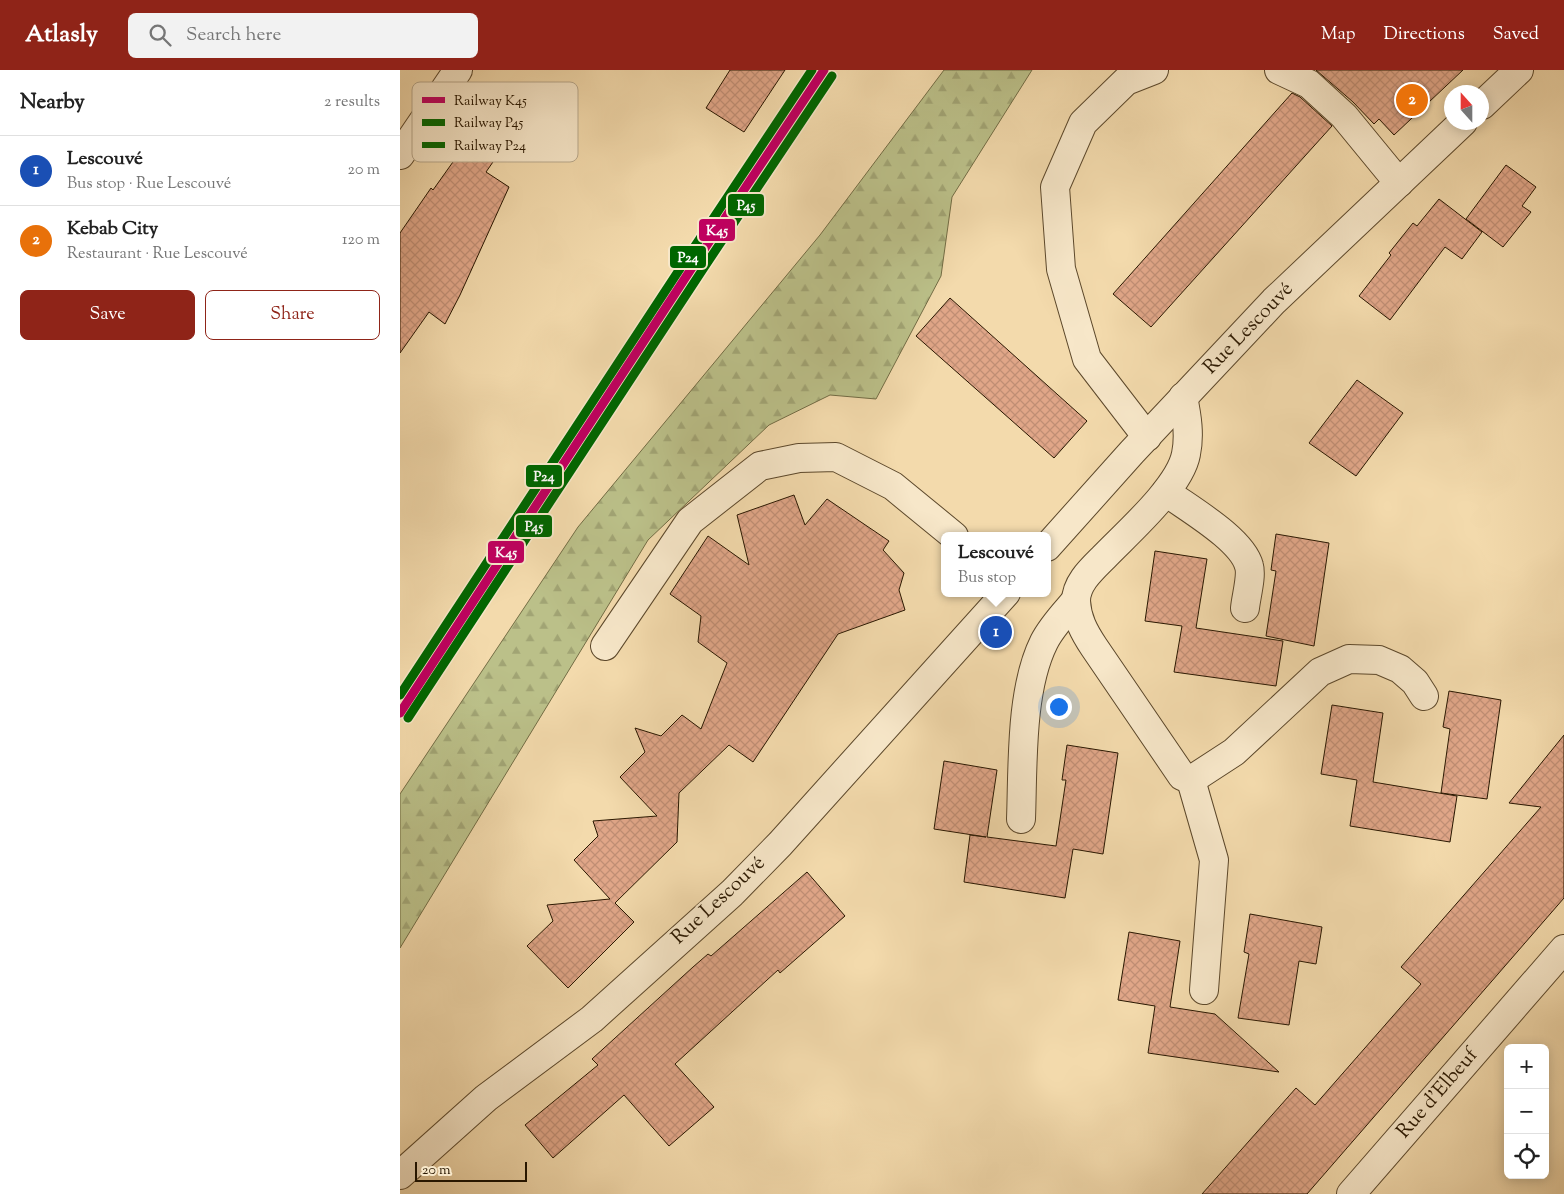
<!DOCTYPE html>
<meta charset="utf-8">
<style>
:root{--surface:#fff;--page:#f2f2f2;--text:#222;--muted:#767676;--line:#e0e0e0;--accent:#8f2418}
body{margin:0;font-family:"Sorts Mill Goudy",serif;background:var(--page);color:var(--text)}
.controls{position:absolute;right:15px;bottom:15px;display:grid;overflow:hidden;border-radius:8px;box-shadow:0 2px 12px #0003}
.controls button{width:45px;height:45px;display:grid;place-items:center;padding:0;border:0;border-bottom:1px solid var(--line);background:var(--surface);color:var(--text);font:25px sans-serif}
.compass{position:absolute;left:1044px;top:15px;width:45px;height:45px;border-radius:50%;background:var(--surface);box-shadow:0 2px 12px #0003;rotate:339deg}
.scale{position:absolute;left:15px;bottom:12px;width:112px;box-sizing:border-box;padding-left:5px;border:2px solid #291700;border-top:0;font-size:14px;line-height:18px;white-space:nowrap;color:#291700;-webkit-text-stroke:4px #f7e7c9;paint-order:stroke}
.you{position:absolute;left:658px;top:636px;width:18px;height:18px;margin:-12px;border:4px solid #fff;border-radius:50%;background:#1a73e8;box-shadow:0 0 0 8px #1a73e833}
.badge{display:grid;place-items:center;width:32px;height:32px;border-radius:50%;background:var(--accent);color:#fff;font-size:16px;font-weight:700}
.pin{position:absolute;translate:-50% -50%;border:2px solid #fff;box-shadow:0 1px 5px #0006}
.popup{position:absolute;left:541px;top:462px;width:110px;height:65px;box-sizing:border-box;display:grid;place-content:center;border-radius:8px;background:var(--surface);filter:drop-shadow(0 1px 4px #0005);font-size:16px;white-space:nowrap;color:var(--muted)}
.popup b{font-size:19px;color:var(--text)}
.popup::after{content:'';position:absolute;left:50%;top:100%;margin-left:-10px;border:10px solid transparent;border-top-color:var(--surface)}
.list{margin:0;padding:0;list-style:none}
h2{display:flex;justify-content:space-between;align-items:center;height:65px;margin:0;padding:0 20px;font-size:21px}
h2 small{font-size:16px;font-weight:400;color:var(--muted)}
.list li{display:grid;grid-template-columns:32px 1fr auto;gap:15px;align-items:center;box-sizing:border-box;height:70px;padding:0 20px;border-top:1px solid var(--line)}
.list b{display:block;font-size:19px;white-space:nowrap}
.list p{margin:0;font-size:16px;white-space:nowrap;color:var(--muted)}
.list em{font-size:16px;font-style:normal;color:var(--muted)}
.actions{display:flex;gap:10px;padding:15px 20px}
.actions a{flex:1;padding:11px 0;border:1px solid var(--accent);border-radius:8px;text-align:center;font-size:18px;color:var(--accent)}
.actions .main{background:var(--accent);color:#fff}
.icon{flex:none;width:28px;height:28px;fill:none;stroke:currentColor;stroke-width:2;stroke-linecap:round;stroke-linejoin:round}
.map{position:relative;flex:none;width:1164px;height:1124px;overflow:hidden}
header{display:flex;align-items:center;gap:30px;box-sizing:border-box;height:70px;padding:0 25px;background:var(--accent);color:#fff}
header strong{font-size:24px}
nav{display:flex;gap:28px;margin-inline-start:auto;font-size:18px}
.search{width:350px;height:45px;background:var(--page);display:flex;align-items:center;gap:12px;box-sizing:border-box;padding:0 18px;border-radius:8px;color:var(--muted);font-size:19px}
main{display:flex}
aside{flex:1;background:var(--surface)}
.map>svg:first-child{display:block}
</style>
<header>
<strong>Atlasly</strong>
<div class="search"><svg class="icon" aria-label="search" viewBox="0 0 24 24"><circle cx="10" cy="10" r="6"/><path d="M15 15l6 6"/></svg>Search here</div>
<nav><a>Map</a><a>Directions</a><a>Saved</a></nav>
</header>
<main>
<aside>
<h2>Nearby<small>2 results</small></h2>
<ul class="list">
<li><span class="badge" style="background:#1a4fb4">1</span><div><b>Lescouvé</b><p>Bus stop · Rue Lescouvé</p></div><em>20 m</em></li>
<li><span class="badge" style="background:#e8710a">2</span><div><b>Kebab City</b><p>Restaurant · Rue Lescouvé</p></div><em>120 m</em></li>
</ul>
<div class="actions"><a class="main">Save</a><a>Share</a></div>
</aside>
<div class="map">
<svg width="1164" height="1124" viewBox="0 0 1164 1124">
<defs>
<pattern id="forest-firs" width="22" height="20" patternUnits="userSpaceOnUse" patternTransform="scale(1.25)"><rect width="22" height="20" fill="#bbc089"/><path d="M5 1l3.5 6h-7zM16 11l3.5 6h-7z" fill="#a1a474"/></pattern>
<pattern id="building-cross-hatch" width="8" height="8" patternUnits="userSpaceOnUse" patternTransform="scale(1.25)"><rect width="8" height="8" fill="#e0a688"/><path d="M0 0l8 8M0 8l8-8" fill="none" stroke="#c08e74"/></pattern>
</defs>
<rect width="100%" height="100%" fill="#f3daac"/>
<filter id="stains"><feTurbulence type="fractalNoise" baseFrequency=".004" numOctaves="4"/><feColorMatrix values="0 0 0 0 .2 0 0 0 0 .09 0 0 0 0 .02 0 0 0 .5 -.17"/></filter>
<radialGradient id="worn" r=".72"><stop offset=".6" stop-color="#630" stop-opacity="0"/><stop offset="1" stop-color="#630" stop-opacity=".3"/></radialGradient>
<path fill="url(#forest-firs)" stroke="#726c44" d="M544 0H632L552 127 541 206 476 329 430 325 369 355 248 470 0 878V724L178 457 420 165Z"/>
<g fill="url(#building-cross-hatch)" stroke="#291700">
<path d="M330 0H385L344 62 306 38Z"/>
<path d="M916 0H1063L994 65 979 49 974 54 953 32Z"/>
<path d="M892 23 900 27 932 56 751 257 713 224Z"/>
<path d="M75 61 102 79 86 102 109 117 60 225 45 254 29 242 0 283V163L31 118 33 120Z"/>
<path d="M1106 95 1136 117 1122 136 1131 142 1103 177 1066 149Z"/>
<path d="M1039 129 1082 162 1062 189 1045 177 990 250 959 226 991 185 989 183 1013 153 1017 156Z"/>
<path d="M550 228 687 351 654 388 516 266Z"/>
<path d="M957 310 1003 343 956 406 909 373Z"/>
<path d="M394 425 405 455 427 429 489 471 483 480 504 503 499 520 505 540 438 564 353 692 329 675 279 723 277 772 215 833 234 852 168 918 127 876 153 851 147 835 210 829 174 790 198 766 193 751 257 746 220 707 245 682 235 658 261 666 282 645 301 659 327 593 298 572 301 546 270 524 308 466 349 495 337 445Z"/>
<path d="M876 464 929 473 914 576 866 566 876 501 871 500Z"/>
<path d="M755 481 807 489 796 558 883 571 876 616 774 602 782 556 745 551Z"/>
<path d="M1049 621 1101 630 1087 729 1041 723 1050 659 1043 657Z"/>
<path d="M932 635 983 643 973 712 1057 726 1050 772 950 756 957 710 921 704Z"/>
<path d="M1164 665V828L907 1124H802L896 1018 915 1035 1021 914 1001 897 1141 737 1109 733Z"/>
<path d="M667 675 718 683 703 784 673 779 665 828 564 812 570 765 586 767 534 759 544 691 597 700 587 767 656 776 666 710H662Z"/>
<path d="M407 802 445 846 380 903 378 900 275 994 314 1037 269 1076 224 1025 153 1088 125 1055 198 995 192 989 293 897 308 884 311 886Z"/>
<path d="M850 844 922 857 916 894 899 891 889 955 838 948 849 884 844 882Z"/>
<path d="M729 862 780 871 770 937 815 944 879 1002 748 983 755 936 718 930Z"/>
</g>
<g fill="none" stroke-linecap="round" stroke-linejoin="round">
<defs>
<g id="minor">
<path d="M879 0 909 14 944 46 999 113"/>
<path d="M1082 35 1119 0"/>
<path d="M0 85 58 0"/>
<path d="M783 327C787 346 790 365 786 384 780 417 727 463 704 487 692 499 676 513 676 531 677 549 684 562 694 577L782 706 791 710"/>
<path d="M747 367 687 289 661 199 655 117 683 53 726 11 754 0"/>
<path d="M766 422C789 439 842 469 849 496 852 506 846 527 845 538"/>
<path d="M647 477 732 382 874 231 1063 52"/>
<path d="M205 576 290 451 360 396 399 388 436 387 493 416 554 466"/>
<path d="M791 710 834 682 920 602 949 589 979 590 1000 599 1015 612 1024 626"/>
<path d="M791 710 814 790 804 920"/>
<path d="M621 749C623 696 620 620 644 572 652 556 665 543 676 530"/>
<path d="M0 1105 86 1028 192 949 332 823 380 774 606 523"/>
<path d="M951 1124 1164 879"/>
</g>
</defs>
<use href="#minor" stroke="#5c482b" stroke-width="30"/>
<use href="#minor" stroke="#f7e7c9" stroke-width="28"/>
<defs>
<path id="rail-1" d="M0 643 297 190 424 0"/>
<path id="rail-2" d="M8 648 305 196 432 6"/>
<path id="rail-3" d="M0 625 289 185 412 0"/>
</defs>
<use href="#rail-1" stroke="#f7e7c9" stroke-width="12"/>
<use href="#rail-2" stroke="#f7e7c9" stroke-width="12"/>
<use href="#rail-3" stroke="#f7e7c9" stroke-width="12"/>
<use href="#rail-1" stroke="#bf005f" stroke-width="9"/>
<use href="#rail-2" stroke="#060" stroke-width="9"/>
<use href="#rail-3" stroke="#060" stroke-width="9"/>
</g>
<g text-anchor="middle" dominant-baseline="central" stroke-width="4.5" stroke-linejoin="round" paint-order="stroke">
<g font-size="20" fill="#291700" stroke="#f7e7c9">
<text transform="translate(849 259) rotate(-46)">Rue Lescouvé</text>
<text transform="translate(319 831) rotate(-43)">Rue Lescouvé</text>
<text transform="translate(1038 1024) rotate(-49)">Rue d'Elbeuf</text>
</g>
</g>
<rect x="12" y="12" width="166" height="80" rx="8" fill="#f7e7c9" stroke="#b9a98d" stroke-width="1"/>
<rect x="22" y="27" width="23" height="6" fill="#bf005f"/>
<rect x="22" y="49" width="23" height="7" fill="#060"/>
<rect x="22" y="72" width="23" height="6" fill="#060"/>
<g font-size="14" fill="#291700">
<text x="54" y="35">Railway K45</text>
<text x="54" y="57">Railway P45</text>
<text x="54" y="80">Railway P24</text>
</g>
<g stroke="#f7e7c9" stroke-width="2">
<rect x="327" y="123" width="38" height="24" rx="5" fill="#060"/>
<rect x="298" y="148" width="38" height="24" rx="5" fill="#bf005f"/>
<rect x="269" y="175" width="38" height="24" rx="5" fill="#060"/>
<rect x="125" y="394" width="38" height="24" rx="5" fill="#060"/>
<rect x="115" y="444" width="38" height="24" rx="5" fill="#060"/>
<rect x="87" y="470" width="38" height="24" rx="5" fill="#bf005f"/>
</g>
<g font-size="14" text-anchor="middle" font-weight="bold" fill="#fff">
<text x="346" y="140">P45</text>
<text x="317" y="165">K45</text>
<text x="288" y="192">P24</text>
<text x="144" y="411">P24</text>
<text x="134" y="461">P45</text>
<text x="106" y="487">K45</text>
</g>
<rect width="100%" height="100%" filter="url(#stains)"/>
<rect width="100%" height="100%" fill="url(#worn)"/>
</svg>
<div class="controls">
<button>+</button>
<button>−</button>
<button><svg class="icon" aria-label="locate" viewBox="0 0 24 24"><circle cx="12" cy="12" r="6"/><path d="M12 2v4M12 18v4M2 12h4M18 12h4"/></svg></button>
</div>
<svg class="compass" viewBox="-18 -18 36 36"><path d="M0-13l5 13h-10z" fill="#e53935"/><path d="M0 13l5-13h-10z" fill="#767676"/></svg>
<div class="scale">20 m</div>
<div class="you"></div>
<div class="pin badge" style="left:596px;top:562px;background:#1a4fb4">1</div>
<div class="popup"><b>Lescouvé</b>Bus stop</div>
<div class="pin badge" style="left:1012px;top:30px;background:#e8710a">2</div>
</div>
</main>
